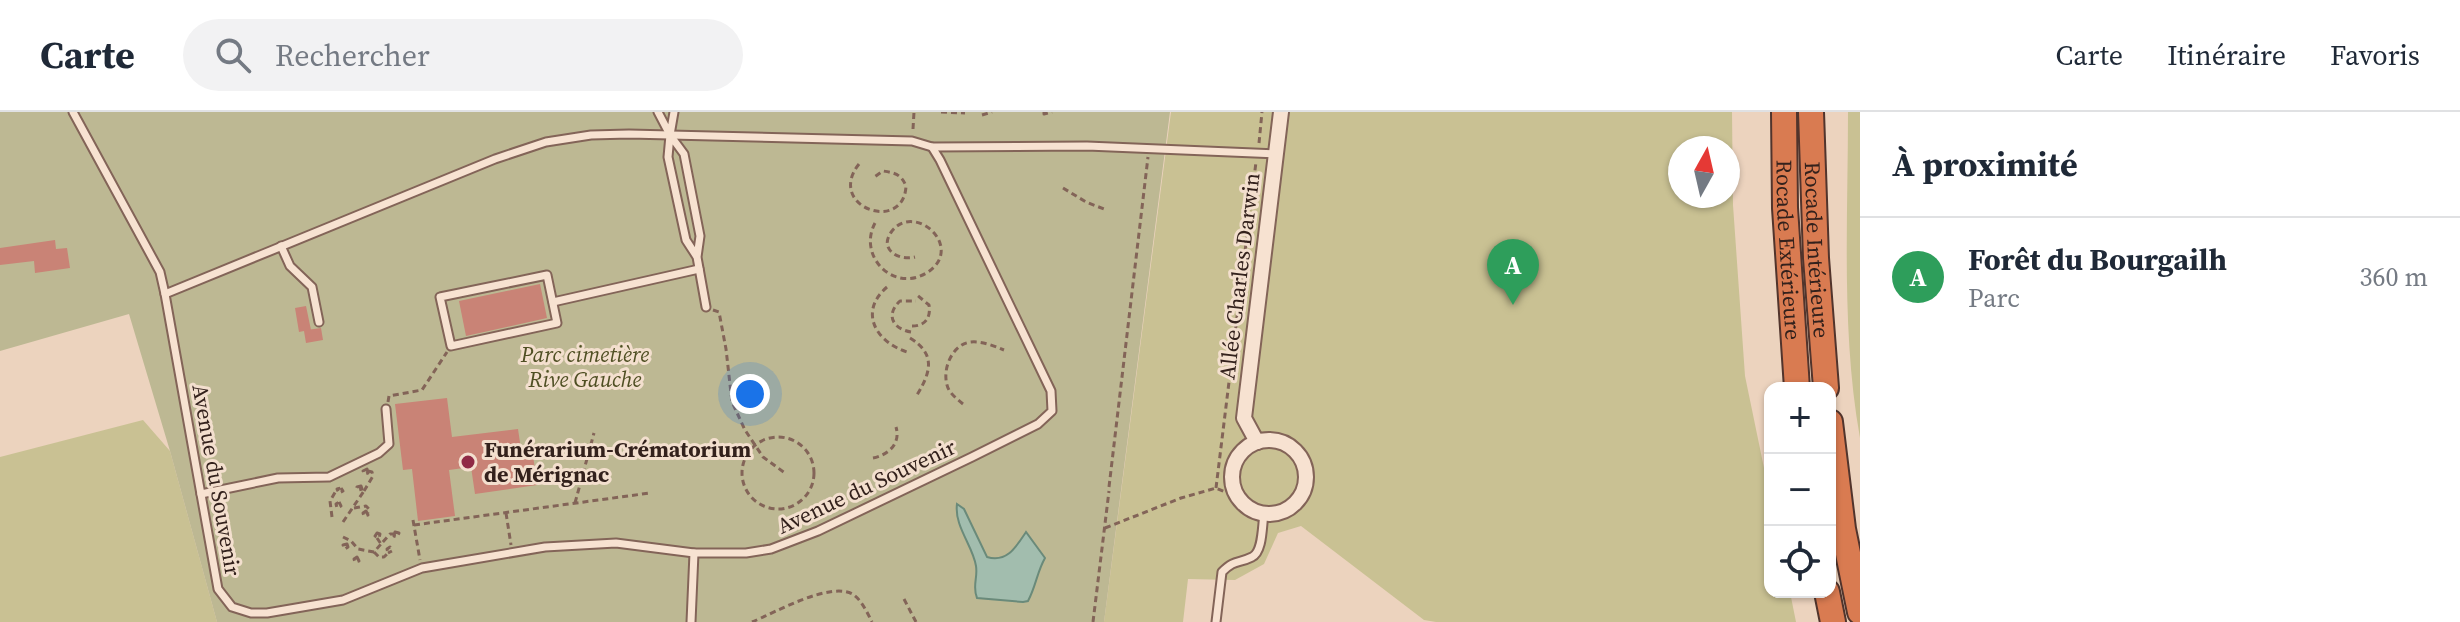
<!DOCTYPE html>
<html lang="fr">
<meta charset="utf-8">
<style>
:root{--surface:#fff;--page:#f2f2f3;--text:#1f2937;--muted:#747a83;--line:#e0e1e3;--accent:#b45309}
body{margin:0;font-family:"Source Serif 4",serif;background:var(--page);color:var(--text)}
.controls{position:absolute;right:24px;bottom:24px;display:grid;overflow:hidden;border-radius:16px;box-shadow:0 2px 6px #0004}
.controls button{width:72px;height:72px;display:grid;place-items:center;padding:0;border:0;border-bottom:2px solid var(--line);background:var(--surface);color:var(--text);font:40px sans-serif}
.compass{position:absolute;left:1668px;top:24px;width:72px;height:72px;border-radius:50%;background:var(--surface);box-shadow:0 2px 6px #0004;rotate:8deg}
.you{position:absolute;left:750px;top:282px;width:28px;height:28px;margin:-20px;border:6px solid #fff;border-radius:50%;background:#1a73e8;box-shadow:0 0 0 12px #1a73e833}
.badge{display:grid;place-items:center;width:52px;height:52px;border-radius:50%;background:var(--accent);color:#fff;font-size:26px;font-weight:700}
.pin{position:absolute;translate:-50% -66px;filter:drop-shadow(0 2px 4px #0008)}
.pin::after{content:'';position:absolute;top:42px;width:28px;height:24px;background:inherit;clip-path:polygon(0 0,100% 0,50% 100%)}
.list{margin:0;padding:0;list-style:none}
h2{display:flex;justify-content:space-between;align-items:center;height:104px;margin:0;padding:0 32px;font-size:34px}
h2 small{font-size:26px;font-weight:400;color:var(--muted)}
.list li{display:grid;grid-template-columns:52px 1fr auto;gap:24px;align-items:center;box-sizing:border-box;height:120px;padding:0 32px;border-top:2px solid var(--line)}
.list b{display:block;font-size:30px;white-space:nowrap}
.list p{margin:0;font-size:26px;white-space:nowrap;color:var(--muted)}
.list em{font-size:26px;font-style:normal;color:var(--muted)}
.icon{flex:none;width:44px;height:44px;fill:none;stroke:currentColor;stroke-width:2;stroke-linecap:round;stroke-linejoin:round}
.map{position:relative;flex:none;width:1860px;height:510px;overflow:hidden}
header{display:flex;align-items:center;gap:48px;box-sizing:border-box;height:112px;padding:0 40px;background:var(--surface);border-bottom:2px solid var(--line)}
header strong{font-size:38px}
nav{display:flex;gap:44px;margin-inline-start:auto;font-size:28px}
.search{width:560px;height:72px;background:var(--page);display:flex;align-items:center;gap:20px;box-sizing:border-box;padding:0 28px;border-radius:44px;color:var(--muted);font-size:30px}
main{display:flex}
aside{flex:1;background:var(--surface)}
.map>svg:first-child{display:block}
</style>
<header>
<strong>Carte</strong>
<div class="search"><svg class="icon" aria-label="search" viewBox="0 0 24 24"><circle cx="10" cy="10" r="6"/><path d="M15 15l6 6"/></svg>Rechercher</div>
<nav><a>Carte</a><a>Itinéraire</a><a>Favoris</a></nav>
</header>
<main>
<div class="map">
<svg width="1860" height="510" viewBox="0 0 1860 510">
<rect width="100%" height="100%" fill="#ecd3be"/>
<g fill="#c9c193" fill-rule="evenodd">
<path d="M1171 0H1732L1733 93 1745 264 1770 385V480H1790L1796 510H1436L1424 508 1301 414 1278 421 1264 452 1235 468 1188 467 1183 510H1104ZM1680 36H1728V84H1680Z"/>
<path d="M1848 0H1860V326C1841 219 1848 108 1848 0Z"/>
<path d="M143 308 170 339 217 510H0V345Z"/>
</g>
<path fill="#bdb893" d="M0 0H1170L1104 510H217L170 339 129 202 0 239Z"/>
<path fill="#a2bdae" stroke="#6a8a7a" stroke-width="2" d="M957 392 964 397 987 445C1007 451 1016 435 1026 420L1045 446C1037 460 1036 474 1028 489L1023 490 977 486C972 474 978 466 976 454 973 434 954 414 957 392Z"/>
<g fill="#c98376">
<path d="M55 128 56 137 67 136 70 156 35 161 34 149 0 153V136Z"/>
<path d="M540 172 547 206 466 224 459 189Z"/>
<path d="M306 194 311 218H307L321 216 323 228 306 231 304 219 299 220 295 196Z"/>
<path d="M447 286 452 325 518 317 522 344 533 343 537 373 475 382 471 355 449 358 455 404 418 409 412 357 403 358 395 292Z"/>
</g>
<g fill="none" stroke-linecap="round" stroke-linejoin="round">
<defs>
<g id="lane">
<path d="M73 0 160 160 165 182"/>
<path d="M658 0 670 23 674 0"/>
<path d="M629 22 912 29 932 35 940 48 1051 279 1052 299 1038 312 972 345 818 419 771 437 746 441H694L616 431 545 435 422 456 343 488 267 501H251L232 495 218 477 165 182 495 47 546 30 591 23Z"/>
<path d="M932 35 1087 34 1276 42"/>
<path d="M281 134 290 154 312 175 319 210"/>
<path d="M697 145 686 128 668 45 670 23 684 42 700 124 697 145 706 195"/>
<path d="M547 163 557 211 451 234 440 185Z"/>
<path d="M553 190 699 157"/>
<path d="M201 382 278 366 329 365 379 341 389 332 386 297"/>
<path d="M691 510 694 441"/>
<path d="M1216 510 1222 460C1235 447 1238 452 1252 445 1263 440 1262 414 1264 402"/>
</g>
<g id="street">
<circle cx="1269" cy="365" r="37"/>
<path d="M1257 330 1244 306 1281 0"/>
</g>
<g id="highway">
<path id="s1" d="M1784 0 1785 96 1797 276"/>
<path id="s2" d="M1811 0 1816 146 1826 276"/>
<path d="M1830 310 1843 417 1860 500"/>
<path d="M1827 480 1833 510"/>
</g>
</defs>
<use href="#lane" stroke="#836458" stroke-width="11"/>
<use href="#street" stroke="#836458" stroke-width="18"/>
<use href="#highway" stroke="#51342c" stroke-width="28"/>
<g stroke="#836458" stroke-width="3" stroke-dasharray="6 4" stroke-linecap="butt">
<path d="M941 0 965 1"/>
<path d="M1044 0V2L1052 0"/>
<path d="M982 3 992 0"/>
<path d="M913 17 914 0"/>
<path d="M1259 31 1262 0"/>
<path d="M859 52C825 95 904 122 906 74 901 62 895 61 883 59L873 66"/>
<path d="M1063 76 1086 90 1104 97"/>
<path d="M875 111C857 145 895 182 928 160 965 135 915 90 892 119 878 137 898 149 915 145"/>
<path d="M887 175C858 200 876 230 907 240"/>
<path d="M713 198 719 200 726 237 732 290 745 318 763 345 785 361"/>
<path d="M912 214C926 214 931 205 929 193L917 183"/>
<path d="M911 220C893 217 885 203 900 189H916"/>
<path d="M910 226C936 242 931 260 917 283"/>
<path d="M388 290 389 284 422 278 447 240"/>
<path d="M963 292C958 288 952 283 949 278 940 261 951 232 971 230 982 229 994 234 1004 238"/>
<circle cx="778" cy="361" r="36"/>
<path d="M873 346C888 343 901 332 896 315"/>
<path d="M367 357 368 361 365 362 363 359Z"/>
<path d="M361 374 362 377 358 378 357 375Z"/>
<path d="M1109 375 1148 45"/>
<path d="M341 376 343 379 339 381 337 377Z"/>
<path d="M1216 376 1256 50"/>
<path d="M364 379 373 364 372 360 368 359"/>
<path d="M339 390 341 394 337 396 336 392Z"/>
<path d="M575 391 594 321"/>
<path d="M354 396 366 394 369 397 368 401"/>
<path d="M366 399 368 403 364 404 363 401Z"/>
<path d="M506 401 511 433"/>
<path d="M332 405 330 389 337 377"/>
<path d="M413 408 420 448"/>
<path d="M343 410 364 379 362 377"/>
<path d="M414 413 650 381"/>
<path d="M1105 416 1181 386 1216 376 1239 386"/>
<path d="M395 420 399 421 397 425 394 424Z"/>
<path d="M377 421 380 422 379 426 375 424Z"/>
<path d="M343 425 351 429 358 437 374 440 381 432"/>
<path d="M377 426 381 432 390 422H394"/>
<path d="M347 432 348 435 345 437 343 433Z"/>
<path d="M374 440 379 445H384L388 441 387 437 390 435 392 439 388 441"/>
<path d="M357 445 359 449 355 450 354 447Z"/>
<path d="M904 487 916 510"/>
<path d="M752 510C776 500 832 468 854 483 862 489 868 502 872 510"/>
<path d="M1093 510 1109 379"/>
</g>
<use href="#lane" stroke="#f7e2d1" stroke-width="7"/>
<use href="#street" stroke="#f7e2d1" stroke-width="14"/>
<use href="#highway" stroke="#d97b51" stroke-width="24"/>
</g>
<circle fill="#902a45" stroke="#f3dfce" stroke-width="3" cx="468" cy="350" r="8"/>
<g text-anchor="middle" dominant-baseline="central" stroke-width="6" stroke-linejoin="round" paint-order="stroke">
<g font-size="22" fill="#33211c" stroke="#f3dfce">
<text stroke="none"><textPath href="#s1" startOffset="138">Rocade Extérieure</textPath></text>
<text stroke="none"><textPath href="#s2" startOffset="138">Rocade Intérieure</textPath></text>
<text transform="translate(1239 164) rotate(-83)">Allée Charles Darwin</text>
<text transform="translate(217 368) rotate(80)">Avenue du Souvenir</text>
<text transform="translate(866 374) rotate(-25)">Avenue du Souvenir</text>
</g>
<g font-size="22" font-style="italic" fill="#4f4f23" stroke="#f3dfce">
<text x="585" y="242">Parc cimetière<tspan x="585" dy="25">Rive Gauche</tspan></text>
</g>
<g font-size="22" font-weight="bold" fill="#33211c" stroke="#f3dfce" text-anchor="start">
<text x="484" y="337">Funérarium-Crématorium<tspan x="484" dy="25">de Mérignac</tspan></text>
</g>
</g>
</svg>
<div class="controls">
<button>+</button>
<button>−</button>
<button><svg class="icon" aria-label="locate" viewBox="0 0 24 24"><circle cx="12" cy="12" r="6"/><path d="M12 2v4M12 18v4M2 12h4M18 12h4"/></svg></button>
</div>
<svg class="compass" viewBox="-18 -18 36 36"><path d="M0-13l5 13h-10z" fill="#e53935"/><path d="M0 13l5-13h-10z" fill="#747a83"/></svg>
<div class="you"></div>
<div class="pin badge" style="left:1513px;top:193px;background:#2e9e5b">A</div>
</div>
<aside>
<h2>À proximité<small></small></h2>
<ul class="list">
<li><span class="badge" style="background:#2e9e5b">A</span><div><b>Forêt du Bourgailh</b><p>Parc</p></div><em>360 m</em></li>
</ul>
</aside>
</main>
